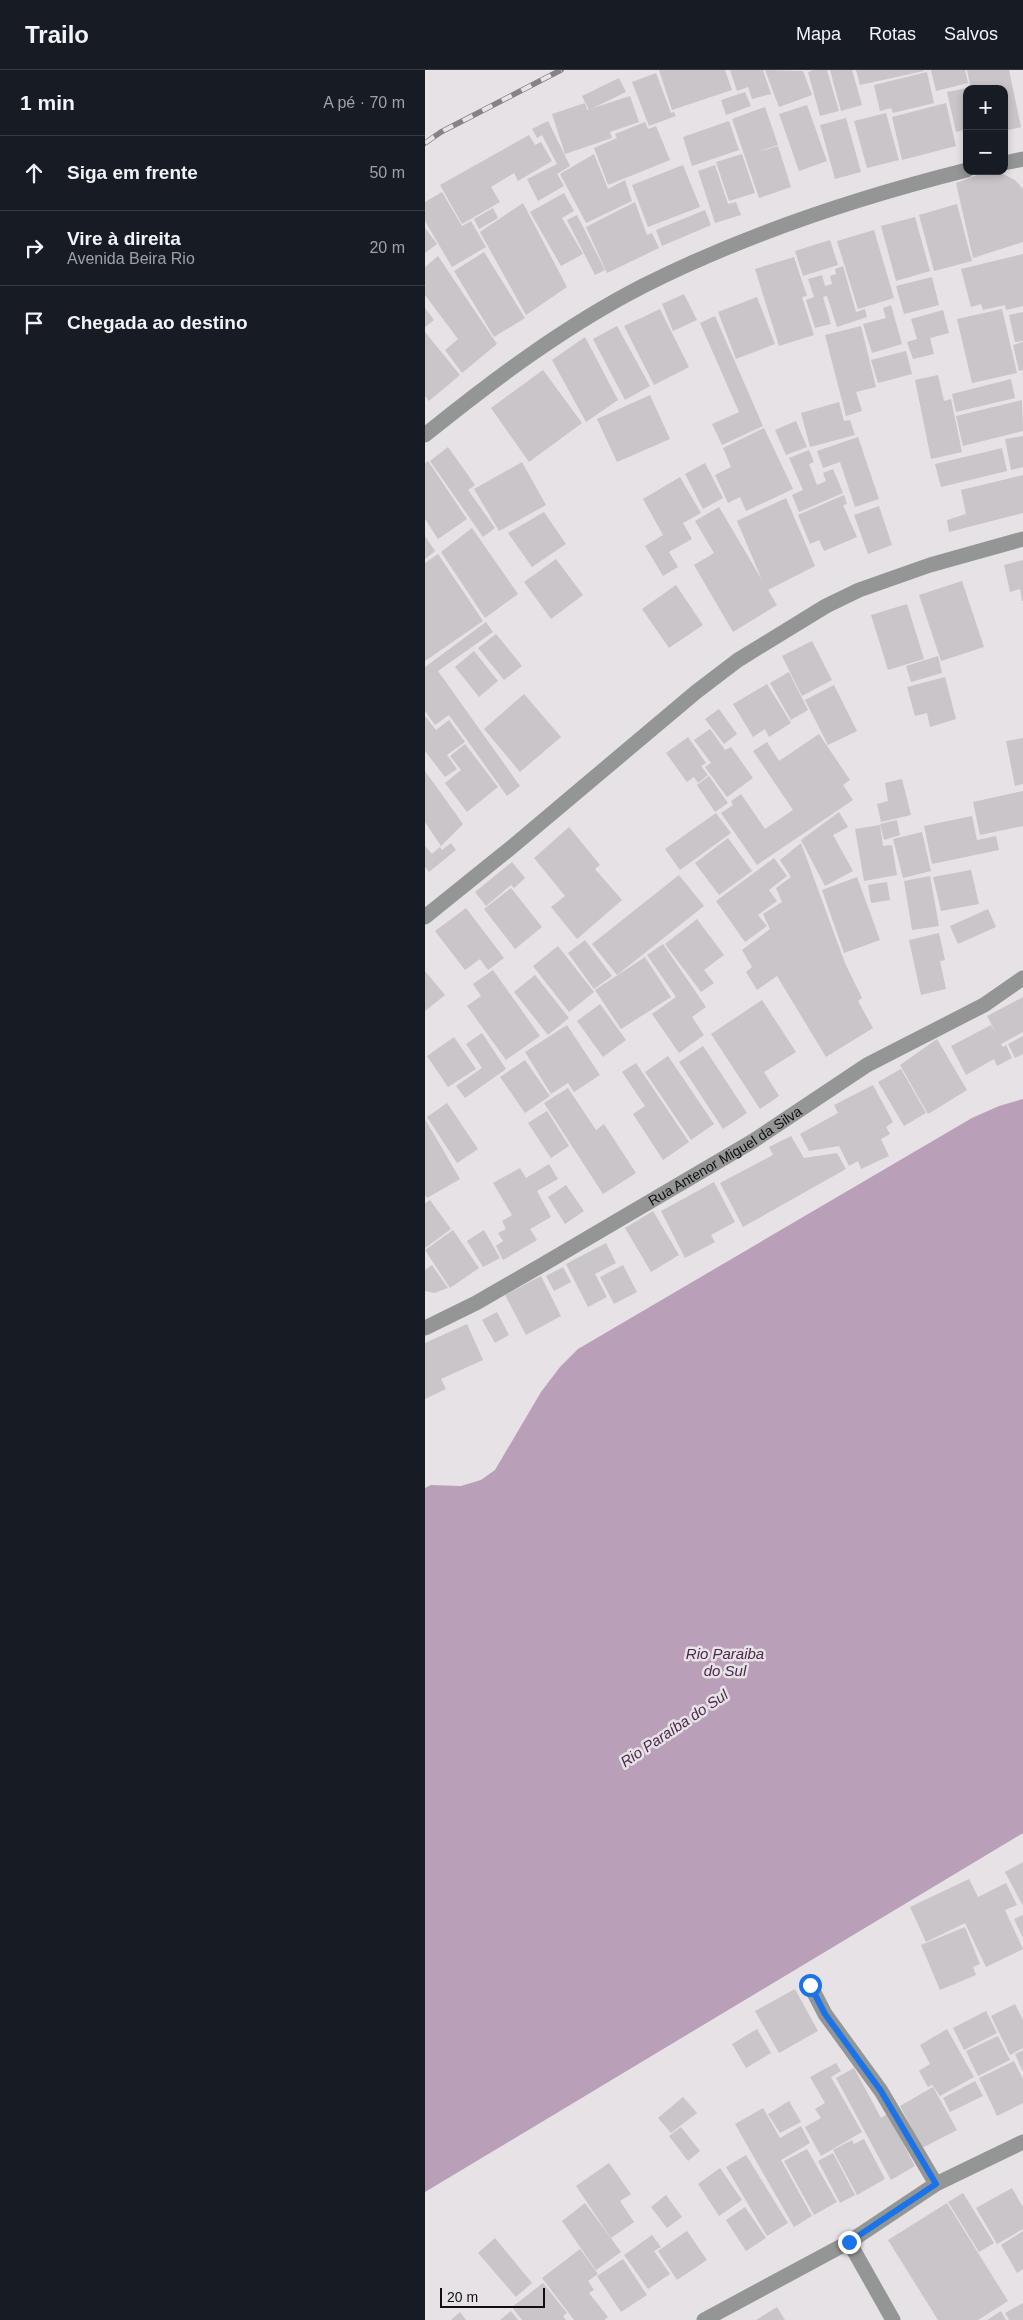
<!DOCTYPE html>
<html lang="pt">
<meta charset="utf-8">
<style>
:root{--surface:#171b24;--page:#242831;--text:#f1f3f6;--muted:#9ea1a6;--line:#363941}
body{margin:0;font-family:Helvetica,sans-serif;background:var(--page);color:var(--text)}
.controls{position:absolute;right:15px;top:15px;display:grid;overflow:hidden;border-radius:10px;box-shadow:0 2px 8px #0003}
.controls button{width:45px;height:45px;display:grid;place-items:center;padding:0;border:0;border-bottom:1px solid var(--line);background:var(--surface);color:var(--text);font:25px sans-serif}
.scale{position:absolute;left:15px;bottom:12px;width:105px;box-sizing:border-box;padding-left:5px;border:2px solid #100f10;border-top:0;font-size:14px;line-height:18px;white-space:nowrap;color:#100f10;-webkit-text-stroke:4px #e6e2e6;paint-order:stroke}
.stop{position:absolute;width:15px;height:15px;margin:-11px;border:4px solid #1a73e8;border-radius:50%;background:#fff}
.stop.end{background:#1a73e8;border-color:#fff;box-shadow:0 1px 5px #0008}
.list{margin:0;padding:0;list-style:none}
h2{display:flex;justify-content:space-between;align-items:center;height:65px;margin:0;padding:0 20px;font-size:21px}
h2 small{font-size:16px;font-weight:400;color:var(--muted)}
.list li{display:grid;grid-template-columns:32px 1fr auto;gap:15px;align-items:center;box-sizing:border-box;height:75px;padding:0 20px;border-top:1px solid var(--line)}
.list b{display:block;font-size:19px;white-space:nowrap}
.list p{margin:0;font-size:16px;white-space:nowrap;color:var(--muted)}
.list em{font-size:16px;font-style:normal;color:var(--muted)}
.icon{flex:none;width:28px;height:28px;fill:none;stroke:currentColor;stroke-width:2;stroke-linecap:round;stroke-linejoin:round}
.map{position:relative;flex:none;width:598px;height:2250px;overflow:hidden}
header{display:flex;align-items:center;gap:30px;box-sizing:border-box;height:70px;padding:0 25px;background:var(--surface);border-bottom:1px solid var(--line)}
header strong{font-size:24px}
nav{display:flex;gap:28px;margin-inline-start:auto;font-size:18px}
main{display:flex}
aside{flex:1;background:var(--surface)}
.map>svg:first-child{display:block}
</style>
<header>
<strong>Trailo</strong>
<nav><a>Mapa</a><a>Rotas</a><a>Salvos</a></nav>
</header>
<main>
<aside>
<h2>1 min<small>A pé · 70 m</small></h2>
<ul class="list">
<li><svg class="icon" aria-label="ahead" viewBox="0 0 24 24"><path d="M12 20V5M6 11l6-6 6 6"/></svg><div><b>Siga em frente</b></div><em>50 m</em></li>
<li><svg class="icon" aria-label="right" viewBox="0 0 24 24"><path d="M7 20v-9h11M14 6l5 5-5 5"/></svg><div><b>Vire à direita</b><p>Avenida Beira Rio</p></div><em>20 m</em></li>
<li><svg class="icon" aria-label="arrive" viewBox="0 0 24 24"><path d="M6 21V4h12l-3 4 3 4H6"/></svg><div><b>Chegada ao destino</b></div></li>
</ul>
</aside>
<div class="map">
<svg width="598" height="2250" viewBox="0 0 598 2250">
<rect width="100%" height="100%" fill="#e6e2e6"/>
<path fill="#b99fb7" d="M598 1029V1763L0 2122V1418L6 1415 36 1416 56 1410 70 1400 116 1322 135 1297 153 1279 547 1048 574 1036Z"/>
<g fill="#c9c5c9">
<path d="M234 0H300L307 20 247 40Z"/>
<path d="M305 0H338L346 24 327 29 323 17 312 21Z"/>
<path d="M340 0 378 1 387 25 354 37Z"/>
<path d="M389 0H402L414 41 395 46 383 2Z"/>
<path d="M405 0H427L437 35 416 41Z"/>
<path d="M431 0H499V1L435 15Z"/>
<path d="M506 0H540L543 13 511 21Z"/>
<path d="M542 0H584L596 57 579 61V19H546Z"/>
<path d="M502 2 509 33 468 43 466 38 455 41 449 15Z"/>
<path d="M231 3 246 43 249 42 251 46 224 56 207 12Z"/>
<path d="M194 8 201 22 164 40 157 26Z"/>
<path d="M542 18V59L531 62 522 22Z"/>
<path d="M320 22 326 36 301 45 296 30Z"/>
<path d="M205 26 214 52 185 62 187 68 140 84 127 44 160 33 162 40Z"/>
<path d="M521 33 531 76 477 90 467 47Z"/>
<path d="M382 35 402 91 374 101 354 44Z"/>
<path d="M340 37 353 75 329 83 353 76 366 117 334 128 307 49Z"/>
<path d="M461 43 474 90 442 98 429 51Z"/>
<path d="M421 48 436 102 410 109 395 55Z"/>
<path d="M123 51 145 96 132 104 139 116 113 131 102 109 132 94 117 65 112 68 107 59Z"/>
<path d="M304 51 314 80 267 96 258 67Z"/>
<path d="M220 52 223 59 231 56 245 90 183 115 169 78 192 68 190 64Z"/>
<path d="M104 65 110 75 116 72 127 91 93 111 89 103 66 117 75 132 37 154 15 115Z"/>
<path d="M169 84 183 119 200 110 207 131 161 153 135 104Z"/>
<path d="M317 84 330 123 304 131 291 92Z"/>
<path d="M258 95 275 137 223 157 207 115Z"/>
<path d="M290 95 303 134 311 132 316 145 290 153 273 101Z"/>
<path d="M576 103 590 110 598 119V172L548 188 531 113 555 104Z"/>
<path d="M17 122 37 156 46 151 61 177 27 197 0 151V132Z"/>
<path d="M139 123 149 141 137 148 158 184 136 196 105 142Z"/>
<path d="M210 132 222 165 227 163 234 178 182 203 161 157Z"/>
<path d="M98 133 142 217 101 245 55 162Z"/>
<path d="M532 134 547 191 509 201 494 145Z"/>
<path d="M68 138 73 148 54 159 49 149Z"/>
<path d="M280 140 286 155 237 176 231 160Z"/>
<path d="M152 145 180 200 170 205 142 150Z"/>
<path d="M490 147 505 201 471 211 456 156Z"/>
<path d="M0 158 12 174 0 183Z"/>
<path d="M449 160 469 228 433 239 412 171Z"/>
<path d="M405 170 413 195 378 206 370 181Z"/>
<path d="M59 182 100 248 69 267 29 201Z"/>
<path d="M598 184V236L581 240 580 235 558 240 556 234 546 237 536 199Z"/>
<path d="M13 186 72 274 37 303 20 280 33 269 0 225V197Z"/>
<path d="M369 187 382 226 377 227 389 265 354 276 330 199Z"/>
<path d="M418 196 431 242 440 239 442 247 412 257 402 226 398 227 406 254 390 258 381 230 389 227 383 209 397 205 400 216 407 214 405 206 411 204 410 199Z"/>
<path d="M507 207 514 235 479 244 471 216Z"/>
<path d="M259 224 272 250 248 261 237 234Z"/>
<path d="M332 227 350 274 311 289 293 242Z"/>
<path d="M466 235 477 274 447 283 438 254 461 248 458 238Z"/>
<path d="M0 238 9 250 0 257Z"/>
<path d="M235 239 264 297 229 315 199 256Z"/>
<path d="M577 239 592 303 547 313 532 249Z"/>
<path d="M518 240 524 263 505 268 509 284 488 289 482 272 492 269 486 249Z"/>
<path d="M598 242V271L590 272 584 245Z"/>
<path d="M290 246 338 356 297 375 287 354 314 342 275 253Z"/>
<path d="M192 256 225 316 200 330 168 269Z"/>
<path d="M436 256 451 317 431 322 437 341 421 346 400 265Z"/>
<path d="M0 262 35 305 4 331 0 326Z"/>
<path d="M160 267 193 330 161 352 127 290Z"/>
<path d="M598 272V300L594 301 588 275Z"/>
<path d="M481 281 487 304 453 313 446 290Z"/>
<path d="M118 300 157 353 104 392 66 338Z"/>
<path d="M513 305 519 331 526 329 537 382 506 389 490 310Z"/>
<path d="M586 309 590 328 531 342 527 324Z"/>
<path d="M225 325 245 369 192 392 172 349Z"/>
<path d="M597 330 598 361 538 376 531 346Z"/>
<path d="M414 332 419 351 425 350 430 365 385 377 376 343Z"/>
<path d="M371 351 382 377 361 385 350 360Z"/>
<path d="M339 358 368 419 321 441 315 427 303 433 290 405 306 397 298 378Z"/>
<path d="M598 366V397L586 400 580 369Z"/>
<path d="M433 367 454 429 430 437 415 392 398 398 392 381Z"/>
<path d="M23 377 50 415 43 420 70 458 58 467 5 391Z"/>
<path d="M577 378 582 401 516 417 510 394Z"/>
<path d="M384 380 389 392 384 394 392 415 401 411 398 403 408 399 418 423 374 442 367 425 378 420 364 388Z"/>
<path d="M3 391 42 449 13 469 0 449V393Z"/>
<path d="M97 392 121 435 74 461 49 419Z"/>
<path d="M280 393 298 428 278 439 260 404Z"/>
<path d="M598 405V443L524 462 522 450 541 444 536 420Z"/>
<path d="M255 407 276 443 258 453 267 469 244 482 253 497 238 506 220 476 238 465 218 429Z"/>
<path d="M419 425 422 434 418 435 432 467 399 481 394 470 385 474 373 445Z"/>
<path d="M361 428 390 496 343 520 352 535 308 562 269 495 289 483 270 451 294 437 337 510 312 451Z"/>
<path d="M454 436 467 475 443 484 429 445Z"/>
<path d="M119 442 141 474 107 497 83 463Z"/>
<path d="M47 458 93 524 60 548 16 482Z"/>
<path d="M0 466 10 481 0 489Z"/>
<path d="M13 484 58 551 0 591V493Z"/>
<path d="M131 489 158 525 126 549 99 512Z"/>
<path d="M598 490V531H597L595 519 585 522 579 495Z"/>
<path d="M537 511 559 577 516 591 494 525Z"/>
<path d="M251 515 278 555 244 578 217 539Z"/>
<path d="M482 534 499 589 463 600 446 545Z"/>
<path d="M61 552 68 562 13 601 95 716 82 726 24 645 10 655 0 641V597Z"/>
<path d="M71 564 97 596 79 610 53 578Z"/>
<path d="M387 571 407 610 377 626 357 586Z"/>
<path d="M49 581 73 611 54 627 30 597Z"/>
<path d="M513 586 517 603 486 612 481 596Z"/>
<path d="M364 602 383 640 366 650 345 613Z"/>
<path d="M520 607 531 649 505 657 502 643 490 646 482 617Z"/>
<path d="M342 614 366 653 344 667 340 659 328 667 308 634Z"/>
<path d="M409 615 432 661 403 675 380 630Z"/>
<path d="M99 624 136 667 95 702 59 659Z"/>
<path d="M294 639 312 664 299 674 280 649Z"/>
<path d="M0 646 11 660 24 650 40 672 22 685 32 699 20 707 0 681Z"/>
<path d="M285 659 300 680 306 677 328 708 302 727 280 697 286 693 269 670Z"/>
<path d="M394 664 425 710 418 715 428 730 332 795 296 743 308 735 306 731 316 724 340 759 368 740 328 681 342 672 354 691Z"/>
<path d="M263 667 281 693 276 696 283 705 273 713 269 707 262 712 241 683Z"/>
<path d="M598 668V714L590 716 581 671Z"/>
<path d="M40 674 73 717 42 742 20 713 36 700 25 686Z"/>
<path d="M0 701 38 754 16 776 0 752Z"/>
<path d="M284 706 303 733 290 742 272 715Z"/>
<path d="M477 709 486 745 456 752 452 734 463 731 460 713Z"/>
<path d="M598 721V756L555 765 548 732Z"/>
<path d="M414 742 423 757 408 765 428 801 400 816 376 770Z"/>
<path d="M291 743 306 763 255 800 240 779Z"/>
<path d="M547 746 552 770 571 766 574 780 507 794 499 756Z"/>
<path d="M472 750 475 765 459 770 455 754Z"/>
<path d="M455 755 458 776 467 775 472 805 439 811 430 759Z"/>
<path d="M144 757 175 795 170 799 197 830 152 869 126 837 140 826 109 788Z"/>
<path d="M497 762 506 801 478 808 468 769Z"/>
<path d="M303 768 327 801 294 825 270 793Z"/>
<path d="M26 773 31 780 4 802 0 797V776L7 784 15 777 17 780Z"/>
<path d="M376 773 420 893 437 928 433 931 448 958 401 987 352 906 332 920 321 902 327 897 317 880 345 859 338 844 357 832 351 818 366 807 355 790Z"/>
<path d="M349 788 362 806 344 820 352 831 333 845 342 856 320 872 291 831Z"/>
<path d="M87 792 100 808 89 818 86 815 61 836 50 822Z"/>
<path d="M546 800 554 834 516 841 508 807Z"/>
<path d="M254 805 279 836 192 905 167 874Z"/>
<path d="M505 806 514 856 487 860 479 811Z"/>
<path d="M432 807 455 870 419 883 397 820Z"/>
<path d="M462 812 465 830 446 833 443 815Z"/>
<path d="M86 818 117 857 90 879 59 839Z"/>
<path d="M41 838 79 888 63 900 55 889 40 900 10 861Z"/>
<path d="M563 839 571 857 533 874 525 856Z"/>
<path d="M272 849 299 885 279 900 289 913 276 922 240 874Z"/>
<path d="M514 863 520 890 515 891 521 919 496 925 484 870Z"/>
<path d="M160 870 187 906 169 919 143 883Z"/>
<path d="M238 874 281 937 267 947 279 965 254 983 227 944 251 927 222 885Z"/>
<path d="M133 876 169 922 144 942 108 896Z"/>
<path d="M220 887 246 927 196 959 170 920Z"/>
<path d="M68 900 115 966 81 990 42 936 56 926 48 914Z"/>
<path d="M0 901 20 925 0 941Z"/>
<path d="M110 905 144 948 123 965 89 922Z"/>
<path d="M598 927V962L576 974 578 977 581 975 587 988 572 996 569 989 541 1005 526 976 566 955 571 963 562 946Z"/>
<path d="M337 930 371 982 339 1002 354 1026 335 1039 286 964Z"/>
<path d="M175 934 201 970 178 987 152 951Z"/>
<path d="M142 955 175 1005 149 1022 143 1013 126 1024 100 982Z"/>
<path d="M57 963 81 999 40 1028 31 1016 57 998 41 974Z"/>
<path d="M598 966V984L590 988 583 974Z"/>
<path d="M29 967 51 999 23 1017 2 986Z"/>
<path d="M512 969 542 1020 503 1044 475 995Z"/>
<path d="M278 976 322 1043 298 1059 254 992Z"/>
<path d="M243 986 289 1054 266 1070 220 1002Z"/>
<path d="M100 990 125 1026 100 1043 75 1007Z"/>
<path d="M211 993 264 1072 238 1090 208 1044 220 1036 197 1002Z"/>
<path d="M476 999 501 1043 479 1056 453 1012Z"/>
<path d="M448 1015 468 1052 461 1057 465 1064 456 1069 464 1086 436 1099 433 1091 424 1096 414 1076 384 1081 375 1064 413 1043 409 1035Z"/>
<path d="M143 1018 171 1060 179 1054 211 1103 178 1124 119 1033Z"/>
<path d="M22 1033 53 1079 32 1093 2 1047Z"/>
<path d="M122 1041 144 1076 126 1088 103 1053Z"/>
<path d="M0 1049 35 1109 2 1128 0 1125Z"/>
<path d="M366 1066 379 1088 412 1083 421 1099 318 1157 295 1113 348 1085 344 1077Z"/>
<path d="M124 1094 133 1109 112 1121 126 1147 105 1159 112 1170 78 1190 71 1176 78 1171 73 1163 81 1159 77 1151 87 1145 68 1113 95 1098 101 1108Z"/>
<path d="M289 1112 310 1152 286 1165 290 1172 260 1188 236 1141Z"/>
<path d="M141 1115 159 1141 140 1154 123 1127Z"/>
<path d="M5 1130 26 1159 0 1178V1133Z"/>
<path d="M228 1141 254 1185 226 1202 200 1158Z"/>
<path d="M28 1160 54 1198 25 1218 0 1180Z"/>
<path d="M59 1160 75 1188 58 1197 42 1171Z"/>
<path d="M181 1173 191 1193 170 1204 182 1227 163 1237 141 1194Z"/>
<path d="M7 1195 23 1218 9 1223 0 1221V1200Z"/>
<path d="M198 1195 212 1222 189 1234 175 1207Z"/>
<path d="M138 1197 146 1212 129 1221 121 1206Z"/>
<path d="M116 1206 136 1246 101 1265 80 1225Z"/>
<path d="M72 1242 84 1265 70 1273 57 1250Z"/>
<path d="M42 1254 58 1290 16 1309 21 1319 0 1329V1273Z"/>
<path d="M598 1792V1836L580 1802Z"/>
<path d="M544 1809 553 1827 581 1813 592 1835 580 1840 598 1879 561 1897 540 1853 501 1872 485 1837Z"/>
<path d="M598 1845V1868L589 1849Z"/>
<path d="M540 1857 555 1894 548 1897 551 1905 515 1920 496 1875Z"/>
<path d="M370 1919 393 1961 354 1983 330 1941Z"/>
<path d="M590 1934 598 1950V1978L585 1985 566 1946Z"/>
<path d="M561 1941 572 1963 539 1980 528 1958Z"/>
<path d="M332 1959 346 1983 321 1998 307 1974Z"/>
<path d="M522 1959 549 2007 515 2026 506 2013 507 2015 503 2017 494 2001 505 1994 495 1975Z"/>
<path d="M573 1966 585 1990 553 2006 541 1981Z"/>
<path d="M598 1980V2002L590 1984Z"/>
<path d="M589 1991 598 2009V2033L572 2046 554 2008Z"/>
<path d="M411 1993 416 2001 406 2007 437 2062 396 2086 380 2057 396 2048 390 2039 400 2033 385 2007Z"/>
<path d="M429 1998 456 2048 462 2044 490 2096 466 2110 411 2008Z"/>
<path d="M550 2011 558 2026 525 2042 518 2028Z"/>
<path d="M508 2017 532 2060 497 2078 475 2036Z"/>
<path d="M258 2027 272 2043 246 2063 233 2048Z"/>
<path d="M364 2031 376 2052 355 2063 343 2044Z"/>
<path d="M338 2038 355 2068 376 2056 385 2073 356 2090 387 2146 369 2157 310 2054Z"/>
<path d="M256 2057 275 2081 263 2091 244 2066Z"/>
<path d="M439 2069 460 2109 432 2125 408 2080 427 2070 429 2074Z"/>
<path d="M382 2079 412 2132 389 2145 359 2091Z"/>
<path d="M408 2083 430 2125 415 2133 393 2091Z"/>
<path d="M321 2085 363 2153 342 2166 301 2097Z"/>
<path d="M184 2093 206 2124 195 2131 209 2152 186 2168 151 2116Z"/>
<path d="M295 2098 317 2130 294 2146 273 2114Z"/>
<path d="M587 2118 598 2137V2159L572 2174 551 2138Z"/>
<path d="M538 2123 569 2173 554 2182 523 2132Z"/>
<path d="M241 2125 257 2147 242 2158 226 2137Z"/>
<path d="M160 2133 196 2182 171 2200 137 2151Z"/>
<path d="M522 2133 583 2231 553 2250H513L463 2170Z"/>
<path d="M320 2137 341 2168 321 2181 301 2150Z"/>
<path d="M262 2161 282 2190 252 2210 233 2181Z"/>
<path d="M598 2161V2199L592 2203 576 2175Z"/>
<path d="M227 2165 236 2177 229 2181 245 2204 223 2219 199 2185Z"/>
<path d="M70 2168 107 2213 91 2227 53 2183Z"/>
<path d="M155 2179 173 2204 163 2211 169 2220 164 2223 183 2247 179 2250H149L117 2208Z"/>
<path d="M198 2189 222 2225 196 2242 172 2206Z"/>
<path d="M118 2213 142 2243 138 2246 141 2250H97L87 2237Z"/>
<path d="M598 2233V2250H584L580 2243Z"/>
<path d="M352 2237 360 2250H331Z"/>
<path d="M86 2241 93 2250H75Z"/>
<path d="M576 2241 581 2250H562Z"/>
<path d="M35 2242 41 2250H26Z"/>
</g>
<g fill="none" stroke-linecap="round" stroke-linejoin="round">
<g stroke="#939695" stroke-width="15">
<path d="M579 93 598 89"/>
<path d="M0 365C68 310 140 256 218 216 321 164 430 128 542 100"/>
<path d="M0 847 88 776 271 622 313 590 401 536 434 520 505 495 598 469"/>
<path id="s1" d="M0 1258 51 1233 117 1195 328 1071 442 995 559 935 598 908"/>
<path d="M385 1915 400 1944 456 2021 511 2114"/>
<path d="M424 2172 468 2250"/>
<path d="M279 2250 424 2172 511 2114 598 2072"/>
</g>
<defs>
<path id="rail" d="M0 73 16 62 136 0"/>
</defs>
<use href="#rail" stroke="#868386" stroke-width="5.5"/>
<use href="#rail" stroke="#e6e2e6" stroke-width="4" stroke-dasharray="11" stroke-linecap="butt"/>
</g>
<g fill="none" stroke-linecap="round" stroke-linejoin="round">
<path stroke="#1a73e8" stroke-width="6" d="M385 1915 400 1944 456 2021 511 2114 424 2172"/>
</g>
<g text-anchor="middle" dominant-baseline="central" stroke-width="5" stroke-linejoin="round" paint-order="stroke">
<g font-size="14" fill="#100f10" stroke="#e6e2e6">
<text stroke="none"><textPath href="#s1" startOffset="346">Rua Antenor Miguel da Silva</textPath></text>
</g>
<g font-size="15" font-style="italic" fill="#4c284b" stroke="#e6e2e6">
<text x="300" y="1583">Rio Paraiba<tspan x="300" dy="17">do Sul</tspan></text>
<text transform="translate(249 1658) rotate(-34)">Rio Paraíba do Sul</text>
</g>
</g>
</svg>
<div class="controls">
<button>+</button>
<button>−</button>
</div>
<div class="scale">20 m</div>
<div class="stop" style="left:385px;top:1915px"></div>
<div class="stop end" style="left:424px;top:2172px"></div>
</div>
</main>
